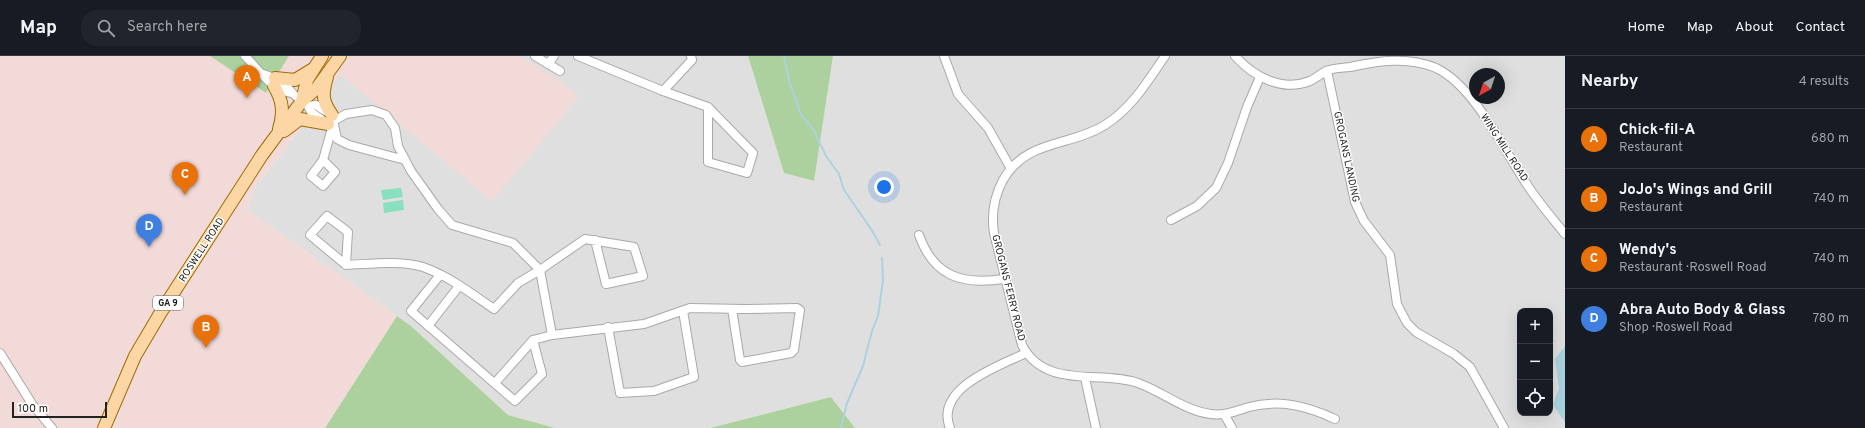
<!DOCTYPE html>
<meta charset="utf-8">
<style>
:root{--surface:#171b24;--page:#20242c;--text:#f1f3f6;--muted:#9ea1a6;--line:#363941;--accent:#d40000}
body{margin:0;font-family:Overpass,sans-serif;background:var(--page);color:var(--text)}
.controls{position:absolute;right:12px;bottom:12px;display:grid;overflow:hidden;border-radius:8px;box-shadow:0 4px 16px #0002}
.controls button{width:36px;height:36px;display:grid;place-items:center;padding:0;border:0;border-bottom:1px solid var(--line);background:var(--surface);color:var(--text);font:20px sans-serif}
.compass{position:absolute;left:1469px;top:12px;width:36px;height:36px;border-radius:50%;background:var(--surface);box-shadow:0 4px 16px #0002;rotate:219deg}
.scale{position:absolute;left:12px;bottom:10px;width:95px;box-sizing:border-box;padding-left:4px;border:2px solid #222;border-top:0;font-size:11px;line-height:14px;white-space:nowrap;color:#222;-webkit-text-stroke:3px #fff;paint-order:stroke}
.you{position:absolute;left:884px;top:131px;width:14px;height:14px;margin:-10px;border:3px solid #fff;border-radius:50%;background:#1a73e8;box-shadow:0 0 0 6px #1a73e833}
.badge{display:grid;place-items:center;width:26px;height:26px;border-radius:50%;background:var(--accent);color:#fff;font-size:13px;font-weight:700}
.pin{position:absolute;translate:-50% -33px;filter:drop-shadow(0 1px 2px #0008)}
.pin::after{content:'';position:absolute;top:21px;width:14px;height:12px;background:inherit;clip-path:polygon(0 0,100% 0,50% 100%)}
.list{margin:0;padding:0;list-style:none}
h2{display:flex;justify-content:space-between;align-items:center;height:52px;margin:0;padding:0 16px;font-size:17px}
h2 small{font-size:13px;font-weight:400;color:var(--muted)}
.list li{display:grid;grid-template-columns:26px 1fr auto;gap:12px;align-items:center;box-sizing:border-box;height:60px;padding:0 16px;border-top:1px solid var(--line)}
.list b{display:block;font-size:15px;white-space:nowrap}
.list p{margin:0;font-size:13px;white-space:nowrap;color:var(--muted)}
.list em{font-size:13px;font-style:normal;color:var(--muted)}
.icon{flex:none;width:22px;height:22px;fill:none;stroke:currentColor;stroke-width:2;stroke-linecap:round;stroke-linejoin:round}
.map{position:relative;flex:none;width:1565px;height:372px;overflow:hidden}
header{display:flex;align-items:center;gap:24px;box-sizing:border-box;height:56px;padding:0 20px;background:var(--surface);border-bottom:1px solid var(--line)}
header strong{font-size:19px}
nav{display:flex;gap:22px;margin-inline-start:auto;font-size:14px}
.search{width:280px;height:36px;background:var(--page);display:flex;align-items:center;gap:10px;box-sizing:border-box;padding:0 14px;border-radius:16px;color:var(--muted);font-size:15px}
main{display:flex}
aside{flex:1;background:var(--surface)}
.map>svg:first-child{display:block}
</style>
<header>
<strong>Map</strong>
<div class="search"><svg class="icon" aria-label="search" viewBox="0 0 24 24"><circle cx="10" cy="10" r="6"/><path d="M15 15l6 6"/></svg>Search here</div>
<nav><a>Home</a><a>Map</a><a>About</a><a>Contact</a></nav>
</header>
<main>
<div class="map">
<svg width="1565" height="372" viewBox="0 0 1565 372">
<rect width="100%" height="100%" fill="#f2efe9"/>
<path fill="#e0dfdf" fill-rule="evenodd" d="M519 0H748L784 117 813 125 833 0H1565V372H855L831 341 710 372H555L508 359 411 270 247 154 254 133 302 71 340 17 492 144 536 10ZM1475 18H1499V42H1475ZM1520 255H1550V357H1520Z"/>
<path fill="#f2dad9" d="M0 0H210L266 37 289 0H519L549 18 579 40 492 145 340 18 302 71 254 133 247 154 397 260 325 372H0Z"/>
<g fill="#add19e">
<path d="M210 0H289L266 37Z"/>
<path d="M748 0H833L814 125 784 117Z"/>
<path d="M397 260 411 270 508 359 555 372H325Z"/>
<path d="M831 341 855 372H710Z"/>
</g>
<g fill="#88e0be">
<path d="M401 132 403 141 383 144 381 134Z"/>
<path d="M403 144 404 154 384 157 383 147Z"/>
</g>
<path fill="#aad3df" d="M1565 290V366L1553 349 1559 332 1555 303Z"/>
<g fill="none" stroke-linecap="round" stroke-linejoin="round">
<g stroke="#aad3df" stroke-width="2">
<path d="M784 0 790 28 801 59 813 73 826 100 839 118 844 134 871 173 880 189"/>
<path d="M841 372 847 347 863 310 872 275 878 260 883 224 882 202"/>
</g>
<defs>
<g id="street">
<path d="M245 0C259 14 272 35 292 37"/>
<path d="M535 0 560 15"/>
<path d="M578 0 663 35 708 51 753 97 747 117 708 106V51"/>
<path d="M944 0 958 38 988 72 1010 111"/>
<path d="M1165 0C1148 25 1132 52 1105 69 1070 91 1026 83 1003 124 994 141 991 158 994 177L1022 289C1045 334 1101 314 1138 327 1163 336 1185 355 1211 358 1224 360 1236 355 1249 351 1280 343 1307 350 1335 363"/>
<path d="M1235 0C1254 21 1282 36 1310 25 1316 22 1321 18 1326 15 1333 12 1342 12 1350 11 1378 5 1408 0 1436 12 1476 31 1505 97 1530 133 1540 148 1553 163 1565 178"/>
<path d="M548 8 554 0"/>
<path d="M1327 15 1355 146 1364 165 1390 199 1397 248 1407 267 1416 276 1454 298 1470 311 1504 372"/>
<path d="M263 18 275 22 286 29 292 37 308 50 311 56 328 68 346 58 372 54 386 59 395 72 398 90 411 115 438 153 452 169 513 187 540 214 552 279"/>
<path d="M663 35 692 4 691 0"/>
<path d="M308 50 316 49 332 59 337 83 349 89 405 104"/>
<path d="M323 104 311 120 323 130 335 116 323 104 333 68"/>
<path d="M1171 164 1197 150 1216 132 1228 107 1247 51 1260 21"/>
<path d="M919 179C934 221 962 229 1004 223"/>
<path d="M346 209 348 176 327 160 310 179 346 209C371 208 399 204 423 211 449 220 472 238 494 253L518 227 540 214 585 183 634 191 643 220 606 228 595 184"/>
<path d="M440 219 411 255 515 345 542 318 533 284"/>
<path d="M428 270 459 230"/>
<path d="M608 271 620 337 654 335 694 321 683 255"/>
<path d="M0 297 32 348 52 372"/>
<path d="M1085 322 1096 372"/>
<path d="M495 327 533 284 552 279 644 268 690 252 745 253 797 252 800 254 794 294 791 297 742 306 740 304 732 253"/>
<path d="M1224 358 1232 372"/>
<path d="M950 372C934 332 999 310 1026 297"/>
</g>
<g id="primary">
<path d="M327 21C322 38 322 45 332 59"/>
<path d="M275 22 295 24 313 13"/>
<path d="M274 30C283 45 284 56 279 73"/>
<path d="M302 45 307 24 322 0"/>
<path d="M284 75 300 63 328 68"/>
<path d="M104 372 135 300 161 256 262 99 302 45 317 32 340 0"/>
</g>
</defs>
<use href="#street" stroke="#a9a9a9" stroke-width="10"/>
<use href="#primary" stroke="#a06b00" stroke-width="14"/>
<use href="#street" stroke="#fff" stroke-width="8"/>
<use href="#primary" stroke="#fcd6a4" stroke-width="12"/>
</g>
<g text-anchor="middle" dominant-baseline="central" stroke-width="3" stroke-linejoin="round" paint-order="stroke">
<rect fill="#fff" stroke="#646464" stroke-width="1" x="153" y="240" width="30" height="14" rx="3"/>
<g font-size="9" font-weight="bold" fill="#222">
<text x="168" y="247">GA 9</text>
</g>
<g font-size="10" fill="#222" stroke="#fff">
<text transform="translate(1504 92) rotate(57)">WING MILL ROAD</text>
<text transform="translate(1346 101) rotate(78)">GROGANS LANDING</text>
<text transform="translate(202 194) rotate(-57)">ROSWELL ROAD</text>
<text transform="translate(1008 232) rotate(76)">GROGANS FERRY ROAD</text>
</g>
</g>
</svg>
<div class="controls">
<button>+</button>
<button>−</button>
<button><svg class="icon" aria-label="locate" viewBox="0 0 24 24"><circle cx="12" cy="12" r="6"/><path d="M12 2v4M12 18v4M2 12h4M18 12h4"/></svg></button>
</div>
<svg class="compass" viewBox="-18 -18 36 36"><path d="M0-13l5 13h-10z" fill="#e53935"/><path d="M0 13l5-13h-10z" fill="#9ea1a6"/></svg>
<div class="scale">100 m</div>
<div class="you"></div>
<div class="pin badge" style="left:247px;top:42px;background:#e8710a">A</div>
<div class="pin badge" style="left:206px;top:292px;background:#e8710a">B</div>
<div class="pin badge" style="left:185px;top:139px;background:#e8710a">C</div>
<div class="pin badge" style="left:149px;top:191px;background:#3f7fe0">D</div>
</div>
<aside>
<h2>Nearby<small>4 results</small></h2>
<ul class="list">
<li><span class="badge" style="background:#e8710a">A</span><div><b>Chick-fil-A</b><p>Restaurant</p></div><em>680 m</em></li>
<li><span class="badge" style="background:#e8710a">B</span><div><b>JoJo's Wings and Grill</b><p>Restaurant</p></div><em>740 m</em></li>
<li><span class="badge" style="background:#e8710a">C</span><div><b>Wendy's</b><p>Restaurant · Roswell Road</p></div><em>740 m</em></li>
<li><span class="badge" style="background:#3f7fe0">D</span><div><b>Abra Auto Body &amp; Glass</b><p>Shop · Roswell Road</p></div><em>780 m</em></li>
</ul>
</aside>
</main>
